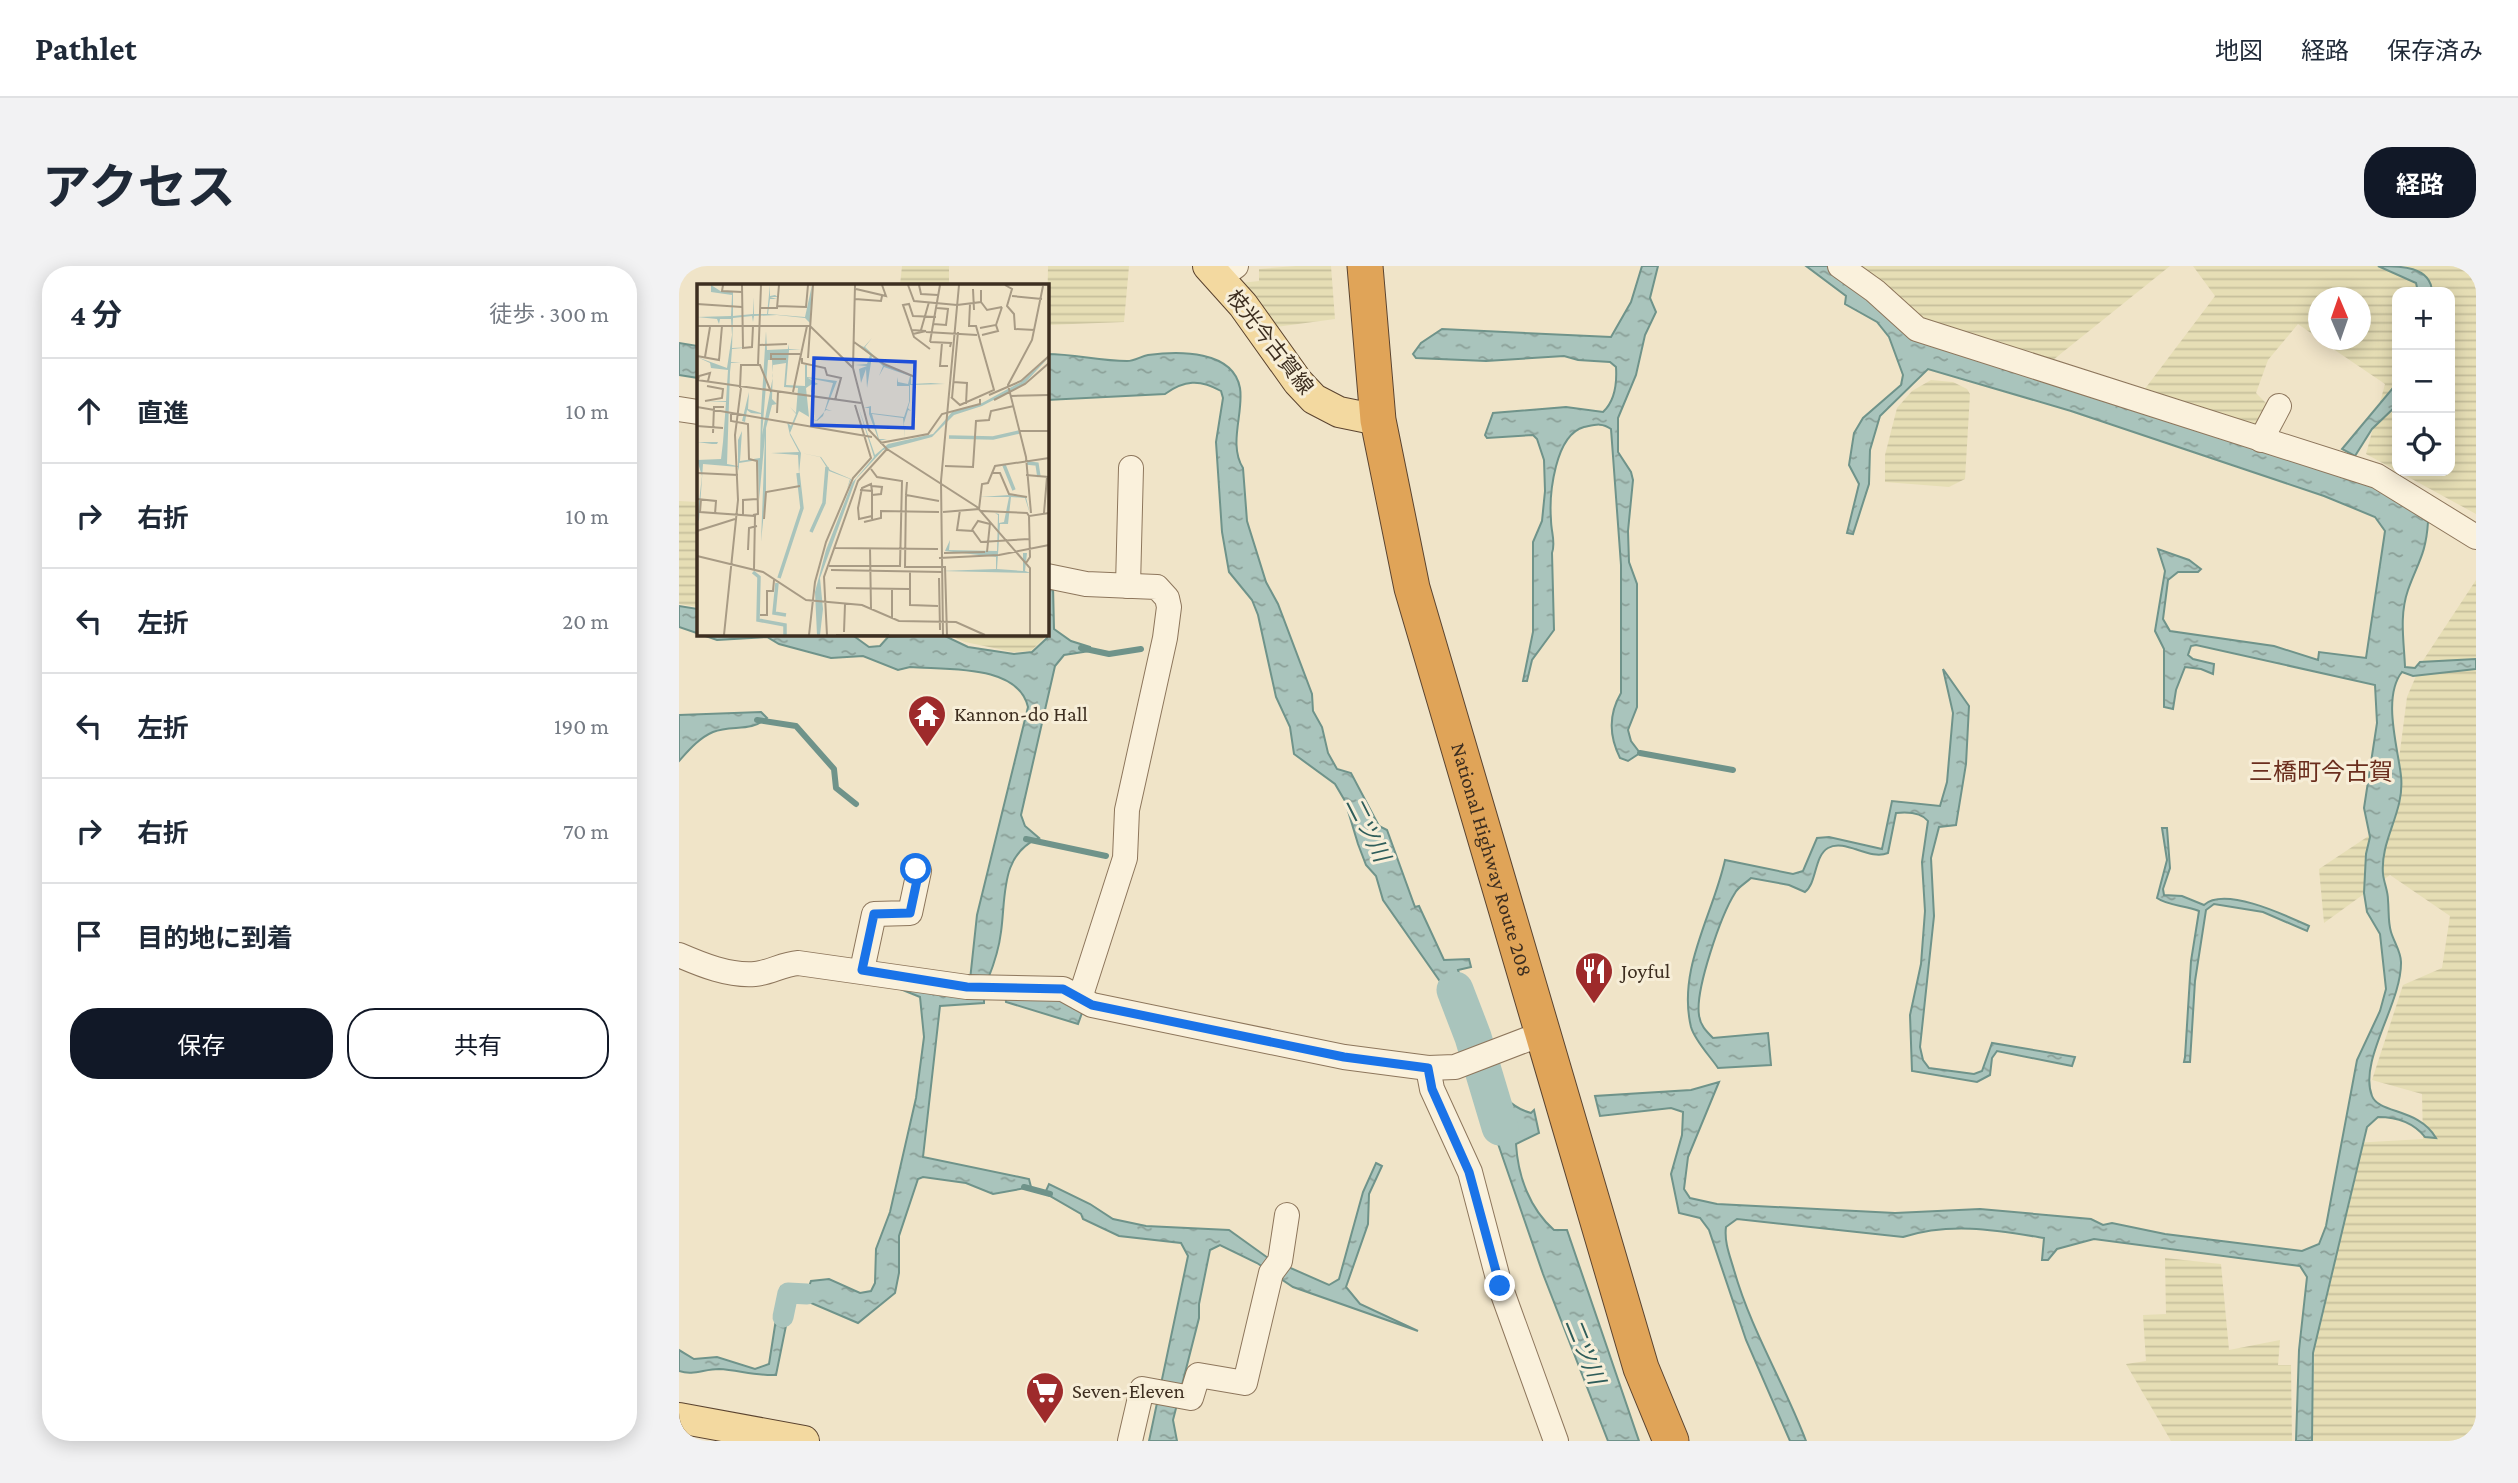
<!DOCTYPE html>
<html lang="ja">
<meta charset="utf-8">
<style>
:root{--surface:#fff;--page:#f2f2f3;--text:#1f2937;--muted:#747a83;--line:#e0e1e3;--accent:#111827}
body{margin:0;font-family:"Crimson Pro","Noto Sans JP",serif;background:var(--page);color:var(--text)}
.controls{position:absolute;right:21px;top:21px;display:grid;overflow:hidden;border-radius:14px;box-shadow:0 4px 18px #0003}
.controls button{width:63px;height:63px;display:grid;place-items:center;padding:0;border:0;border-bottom:2px solid var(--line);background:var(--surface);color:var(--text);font:35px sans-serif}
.compass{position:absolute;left:1629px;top:21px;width:63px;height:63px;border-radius:50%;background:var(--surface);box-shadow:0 4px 18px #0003;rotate:358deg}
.stop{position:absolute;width:21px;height:21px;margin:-16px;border:5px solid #1a73e8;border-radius:50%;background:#fff}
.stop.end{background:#1a73e8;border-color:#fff;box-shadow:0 2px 7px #0008}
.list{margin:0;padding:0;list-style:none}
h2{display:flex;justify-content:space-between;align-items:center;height:91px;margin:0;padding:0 28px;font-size:30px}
h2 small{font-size:23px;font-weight:400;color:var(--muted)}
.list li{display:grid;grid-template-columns:46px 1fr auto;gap:21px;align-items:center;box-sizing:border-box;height:105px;padding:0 28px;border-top:2px solid var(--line)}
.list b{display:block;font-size:26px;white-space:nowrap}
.list em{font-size:23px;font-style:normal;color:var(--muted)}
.actions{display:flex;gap:14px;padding:21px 28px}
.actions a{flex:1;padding:16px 0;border:2px solid var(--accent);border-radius:28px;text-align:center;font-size:24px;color:var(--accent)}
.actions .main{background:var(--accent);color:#fff}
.icon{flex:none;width:38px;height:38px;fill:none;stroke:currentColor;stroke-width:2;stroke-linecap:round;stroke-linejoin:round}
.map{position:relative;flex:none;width:1797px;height:1175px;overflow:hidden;border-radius:28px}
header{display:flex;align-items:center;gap:42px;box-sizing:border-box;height:98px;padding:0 35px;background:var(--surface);border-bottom:2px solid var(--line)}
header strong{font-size:33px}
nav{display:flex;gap:38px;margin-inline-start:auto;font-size:24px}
.intro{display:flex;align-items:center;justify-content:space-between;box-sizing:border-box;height:168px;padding:0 42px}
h1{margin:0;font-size:49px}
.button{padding:18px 32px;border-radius:28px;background:var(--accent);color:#fff;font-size:24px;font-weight:700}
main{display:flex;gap:42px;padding:0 42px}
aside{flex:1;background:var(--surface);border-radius:28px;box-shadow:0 4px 18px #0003}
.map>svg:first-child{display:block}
</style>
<header>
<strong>Pathlet</strong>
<nav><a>地図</a><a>経路</a><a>保存済み</a></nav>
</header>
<div class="intro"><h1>アクセス</h1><a class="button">経路</a></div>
<main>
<aside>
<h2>4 分<small>徒歩 · 300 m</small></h2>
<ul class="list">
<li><svg class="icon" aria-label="ahead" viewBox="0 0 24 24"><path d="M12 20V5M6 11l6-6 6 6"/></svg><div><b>直進</b></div><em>10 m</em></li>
<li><svg class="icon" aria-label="right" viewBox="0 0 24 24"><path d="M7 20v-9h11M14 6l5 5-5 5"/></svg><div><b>右折</b></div><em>10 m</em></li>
<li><svg class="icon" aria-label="left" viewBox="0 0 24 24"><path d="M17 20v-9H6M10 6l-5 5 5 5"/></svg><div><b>左折</b></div><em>20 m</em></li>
<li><svg class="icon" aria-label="left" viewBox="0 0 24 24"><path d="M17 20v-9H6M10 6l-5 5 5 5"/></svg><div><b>左折</b></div><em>190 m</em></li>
<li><svg class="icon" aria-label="right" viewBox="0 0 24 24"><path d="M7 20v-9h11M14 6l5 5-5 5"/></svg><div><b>右折</b></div><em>70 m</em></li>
<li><svg class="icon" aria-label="arrive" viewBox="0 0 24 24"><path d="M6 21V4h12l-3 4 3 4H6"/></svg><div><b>目的地に到着</b></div></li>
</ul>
<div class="actions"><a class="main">保存</a><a>共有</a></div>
</aside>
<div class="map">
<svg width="1797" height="1175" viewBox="0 0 1797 1175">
<defs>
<pattern id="farmland-rules" width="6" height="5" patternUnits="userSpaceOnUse" patternTransform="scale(1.75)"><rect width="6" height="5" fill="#e6deb5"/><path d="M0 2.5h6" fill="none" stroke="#c6bf9b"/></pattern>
<pattern id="water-ripples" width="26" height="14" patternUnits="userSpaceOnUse" patternTransform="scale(1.75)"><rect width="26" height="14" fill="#a9c4bc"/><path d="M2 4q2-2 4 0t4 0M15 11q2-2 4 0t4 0" fill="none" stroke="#8ba098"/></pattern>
</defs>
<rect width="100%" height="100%" fill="#f0e4c8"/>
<g fill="url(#farmland-rules)" fill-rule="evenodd">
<path d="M223 0H270V19H221Z"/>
<path d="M369 0H450L445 56 368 59Z"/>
<path d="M617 0H652L656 53 597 61 562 17 580 15V3Z"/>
<path d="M1171 0H1491L1374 94 1253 62Z"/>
<path d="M1514 0H1797V248L1687 188 1706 118 1641 74H1682V32H1640L1639 72 1619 58 1589 94 1577 127 1590 140 1579 161 1465 124 1536 30ZM1718 26H1771V205H1718Z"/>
<path d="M1252 114 1274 116 1288 123 1291 128 1286 213 1270 221 1206 216V189L1218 142 1233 125Z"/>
<path d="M0 235 19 236V341L0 338Z"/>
<path d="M1797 314V1175H1633L1636 1055 1674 877 1744 873 1743 828 1693 814 1724 719 1763 702 1771 650 1711 609 1645 657 1640 603 1712 555 1728 431 1743 396Z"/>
<path d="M266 368H366V371L352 385 334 386 286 376Z"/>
<path d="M1486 992 1542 998 1550 1084 1601 1074 1599 1099H1612L1613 1175H1492L1447 1098 1467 1095 1464 1049 1487 1048Z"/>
</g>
<g fill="url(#water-ripples)" stroke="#6f938a" stroke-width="2">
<path d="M963 0H979L971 32 977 46 966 69 957 109 939 152V186L952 206 954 214 949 265 950 296 958 318V441L949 464 952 475 961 487 949 495 941 492C930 470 929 449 942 427V299L932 163C923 156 915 159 905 161 876 169 870 228 872 254 872 266 877 276 873 287L875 364 853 394 848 415H844L854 366V276L863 255 866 225 865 194 858 173 854 169 808 172 806 169 814 147 887 141 924 146C936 135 938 117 937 101L931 96 899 94 885 90 807 95 737 92 734 88 742 77 763 63 932 71 952 36Z"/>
<path d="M1127 0H1150L1208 44 1695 217 1749 256C1747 288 1739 296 1729 324 1720 350 1725 375 1726 401L1736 402 1741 396 1797 393V403L1734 410 1723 406C1703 431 1719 482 1722 510 1726 546 1701 573 1704 608 1705 617 1709 625 1709 634 1710 645 1709 656 1712 666 1715 676 1722 686 1722 696 1723 737 1679 795 1693 830 1700 848 1740 842 1757 872L1746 871C1734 856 1718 851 1699 851L1688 861 1634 1087 1633 1175H1617L1620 1084 1628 1011 1621 1000 1415 973 1378 983 1369 994H1363L1365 972C1316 964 1272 956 1224 971L1058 953 1047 961C1045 976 1051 990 1055 1004 1072 1064 1105 1117 1127 1175H1111L1067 1074 1030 964 1021 952 1000 947 992 908 1003 869 1004 846 992 842 921 850 916 830 1012 824 1040 816 1009 891 1005 923 1011 932 1038 938 1216 947 1301 943 1412 953 1424 959 1433 957 1486 968 1623 985 1640 978 1647 960 1678 794 1701 745 1707 723 1701 668 1688 646 1685 627 1687 588 1691 571 1685 542 1698 457 1696 419 1517 379 1512 380 1509 389 1514 393 1535 398 1534 408 1522 403 1506 401 1497 424 1494 443 1485 441V383L1476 365 1486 305 1479 283 1510 294 1522 303 1519 306H1499L1489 314 1484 353 1491 365 1595 380 1639 394 1640 386 1687 392 1705 272 1706 265 1696 251 1645 230 1392 145 1249 103 1201 150 1191 184 1190 218 1174 268 1168 267 1180 218 1170 199 1175 167 1184 152 1222 119 1224 109 1210 71 1198 56 1166 38 1167 30Z"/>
<path d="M1699 0C1721 0 1752 0 1753 26H1739L1737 17Z"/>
<path d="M0 77 19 80V112L0 109Z"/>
<path d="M368 88C396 88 420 95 448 95 456 95 462 90 469 89 500 85 554 84 561 122 565 147 549 178 564 202L568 255 587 316 599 338 633 428 634 445 643 461 649 487 658 503 672 507 700 560 708 564 736 641 740 640 765 694 790 693 792 701 779 704 797 769 792 772 774 734 704 634 697 610 687 599 679 578 666 535 656 518 615 488 611 461 597 431 579 349 573 334 550 306 543 266 537 176 544 132 542 125C521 113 505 114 486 128L368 134Z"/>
<path d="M1718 111V139L1693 163 1676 190 1663 183 1714 122Z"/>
<path d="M369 320H374L375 363 392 375 411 381 410 385 385 389 376 400 342 549 346 560 360 572C321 588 327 631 322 666 320 683 315 698 309 713L291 714 298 649 349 441C339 398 268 404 231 401L219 404 184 390 152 392 100 378 88 371 38 374 0 361V340L19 343V368H172L190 381 201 380 209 371 264 369 289 381 335 388 353 386 368 372Z"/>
<path d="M1264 403 1290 440 1287 498 1277 559 1260 561 1252 592 1255 650 1241 781 1244 794 1250 802 1295 808 1303 805 1313 777 1396 791 1393 800 1318 785 1313 792 1311 809 1298 816 1233 805 1231 749 1242 698 1246 645 1243 596 1249 555C1242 546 1227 546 1217 547L1209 587C1190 595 1166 572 1149 582 1135 590 1138 617 1126 626L1110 619 1072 612C1067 617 1059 621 1056 627 1042 649 1016 724 1020 749 1021 759 1027 765 1034 772L1089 767 1092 799 1039 802C1031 790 1016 775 1012 761 998 703 1034 649 1046 594L1114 608 1124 605 1138 572 1150 571 1203 583 1213 535 1261 540 1268 516 1274 447Z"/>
<path d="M82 446 88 452C71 467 53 458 34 466 20 472 10 484 0 495V449Z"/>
<path d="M1483 562H1488L1491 602 1484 623 1485 629 1503 630 1525 639C1546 620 1608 650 1630 660L1628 665 1584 646 1535 638 1527 644 1516 715 1511 796H1505L1506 791 1512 695 1520 645C1506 639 1489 640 1478 632L1488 594Z"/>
<path d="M209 718 305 728V737L261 740 244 891 345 912 350 913 352 921 314 928 287 917 244 911 239 913 220 970V1007L216 1027 179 1057 125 1034 132 1015 150 1013 181 1027 192 1025 196 1017 197 983 211 946 237 832 245 771 241 731Z"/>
<path d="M326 726C349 728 389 726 403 747L399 758 327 736Z"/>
<path d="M814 812C821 828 833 842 852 847L855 844 860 867 837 878C839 911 851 943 875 964H888L960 1175H929L864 1008 798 817Z"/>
<path d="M697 897 703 900 690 928 689 958 667 1021 681 1038 739 1065 614 1021 578 997 541 979 531 984 520 1038V1052L494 1154 498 1175H470L509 990 502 977 440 970 404 953 402 948 366 927 370 918 411 938 434 953 467 960 550 964 589 992 650 1019 660 1013 684 926Z"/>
<path d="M102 1021 113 1024V1030L97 1109C77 1110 59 1104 40 1103 25 1103 14 1110 0 1105V1084L15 1093 38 1091 76 1103 90 1098Z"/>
</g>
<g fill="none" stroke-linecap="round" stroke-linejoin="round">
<g stroke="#6f938a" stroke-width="6">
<path d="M402 382 430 388 462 383"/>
<path d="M78 454 117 460 155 503 157 522 177 538"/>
<path d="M961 487 1054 504"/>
<path d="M347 573 427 590"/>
<path d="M345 921 371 928"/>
</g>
<path stroke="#a9c4bc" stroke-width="21" d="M104 1051 109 1027 128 1028"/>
<path stroke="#a9c4bc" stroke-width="37" d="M776 724 794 771 821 861"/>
<defs>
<g id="minor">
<path d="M1161 0 1196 25 1238 63 1698 210 1797 271"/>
<path d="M541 12 557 0"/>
<path d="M0 143 19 146"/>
<path d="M1582 174 1600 140"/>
<path d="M368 310 407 318 478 321 488 332 490 341 486 372 448 544 446 592 401 732"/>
<path d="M449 320 452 202"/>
<path d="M0 689C23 699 50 710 76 708 90 707 104 698 119 697L288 721 384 723 413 739 665 791 749 802 776 801 862 768"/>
<path d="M183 704 195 648 231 647 240 605 237 603"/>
<path d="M749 802 753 823 791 906 821 1020 877 1175"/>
<path d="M451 1175 463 1123 512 1132 519 1109 566 1117 592 1007 601 995 608 949"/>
</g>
<g id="major">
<path d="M529 0 564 39 619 116 635 133 660 146 699 154"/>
<path d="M0 1152 125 1175"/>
</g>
<g id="highway">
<path id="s1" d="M686 0 699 154 733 322 962 1102 992 1175"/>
</g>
</defs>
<use href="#minor" stroke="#8d765c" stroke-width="26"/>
<use href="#major" stroke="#5b4430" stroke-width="32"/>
<use href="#highway" stroke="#5b4430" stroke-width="37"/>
<use href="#minor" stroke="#faf1dc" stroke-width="24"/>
<use href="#major" stroke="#f3d9a0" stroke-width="30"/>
<use href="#highway" stroke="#e0a458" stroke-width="35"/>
</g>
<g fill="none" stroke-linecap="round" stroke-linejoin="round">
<path stroke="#1a73e8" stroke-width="9" d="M237 603 240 605 231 647 195 648 183 704 288 721 384 723 413 739 665 791 749 802 753 823 790 906 821 1020"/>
</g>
<defs>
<symbol id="temple-pin" viewBox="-11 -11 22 30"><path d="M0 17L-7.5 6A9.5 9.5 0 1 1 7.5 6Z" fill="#9e2a2b" stroke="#f7eed8"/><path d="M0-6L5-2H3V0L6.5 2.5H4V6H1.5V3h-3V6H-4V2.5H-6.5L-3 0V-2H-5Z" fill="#fff"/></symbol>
<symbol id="restaurant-pin" viewBox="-11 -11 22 30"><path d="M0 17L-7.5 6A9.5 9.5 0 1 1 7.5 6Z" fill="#9e2a2b" stroke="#f7eed8"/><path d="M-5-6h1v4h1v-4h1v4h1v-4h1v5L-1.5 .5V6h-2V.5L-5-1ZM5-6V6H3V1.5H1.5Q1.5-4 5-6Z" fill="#fff"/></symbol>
<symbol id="supermarket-pin" viewBox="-11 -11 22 30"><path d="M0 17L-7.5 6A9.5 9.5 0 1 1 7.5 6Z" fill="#9e2a2b" stroke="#f7eed8"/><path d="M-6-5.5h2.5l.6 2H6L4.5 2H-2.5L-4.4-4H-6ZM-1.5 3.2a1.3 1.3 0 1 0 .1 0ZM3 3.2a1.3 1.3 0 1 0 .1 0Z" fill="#fff"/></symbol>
</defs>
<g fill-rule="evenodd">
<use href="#temple-pin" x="226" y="426" width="44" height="60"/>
<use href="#restaurant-pin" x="893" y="683" width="44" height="60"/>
<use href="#supermarket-pin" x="344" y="1103" width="44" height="60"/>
</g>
<g text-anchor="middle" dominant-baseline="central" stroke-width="6" stroke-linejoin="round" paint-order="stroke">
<g font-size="21" fill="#3d2e20" stroke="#f7eed8">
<text transform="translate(591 76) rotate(52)">枝光今古賀線</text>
<text stroke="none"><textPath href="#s1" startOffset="609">National Highway Route 208</textPath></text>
</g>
<g font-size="21" fill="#3d2e20" stroke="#f7eed8" text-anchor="start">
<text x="275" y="448">Kannon-do Hall</text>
<text x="942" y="705">Joyful</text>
<text x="393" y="1125">Seven-Eleven</text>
</g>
<g font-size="23" font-style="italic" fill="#2f5d5a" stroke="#f7eed8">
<text transform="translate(689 563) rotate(63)">二ツ川</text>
<text transform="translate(906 1085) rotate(68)">二ツ川</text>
</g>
<g font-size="24" fill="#6b2e1e" stroke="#f7eed8">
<text x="1642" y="505">三橋町今古賀</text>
</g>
</g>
<g transform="translate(18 18)">
<rect width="352" height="352" fill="#f0e4c8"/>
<path d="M14 1 25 8 36 7V1V32L56 30 57 13V30H70L73 1V12L78 11 81 13H73L80 15H73L71 30 108 33 115 1 113 39 108 34 80 31 57 32 56 38 55 32 36 34 35 64 56 63 35 65 34 78 44 79H34L33 88 30 180 41 182V156L45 147 43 177 63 174 64 130 54 129 50 126 48 138 45 137 52 108 51 125 64 129 69 47 70 66 91 65 92 60V65L104 66H92L89 101 108 102V81H110V93L140 97 129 125 135 127 129 126 119 137 102 127 93 149 104 169 124 173 133 186 154 195 150 205 153 195 132 187 123 173 104 169 102 190 101 171 74 169 102 168 93 151 90 138 94 142 99 130 93 123 99 129 101 104 87 103 89 79 76 81 75 115 80 120 75 121 69 144V207L64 258 68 152 62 216 61 176 42 179V187L41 183 6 180 2 237 0 235 5 192 0 176 24 175 26 158H21L20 160H15L0 158H26L29 118 9 117H29L31 86 14 84 13 79 0 73 30 84 35 51 34 35H23L22 40 20 35 0 33 34 32 35 11 14 8ZM71 76H75L76 92 65 151ZM111 94 136 99 126 132 120 137 112 133 109 104 115 100 114 108 118 110 116 102 121 100ZM175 54 168 63 187 81 214 91V100L234 99 248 100 213 101V117L211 124 214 127 211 126 207 139 208 155 206 134 175 130 182 155H190L182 157 172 130V124H167L174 122V129L207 133 212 118V102H200V93L201 98 211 100 213 92 187 83 182 92 186 82 175 72 170 104 169 85 164 99 162 85 170 82 158 81 170 80 173 71 158 59 167 63ZM352 73 327 100 285 122 257 131 235 153 186 166 159 195 123 294 126 325 123 351H120L118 308 129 266 155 199 177 173 161 122 178 171 191 160 236 150 255 128 285 119 324 98ZM312 211 329 213 333 230 328 214 314 213 311 240H303L300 285 326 287V269H330L328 287 334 289 243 287 299 285V273L248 267 253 256 252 266 300 267 301 231 298 229 302 230V239L307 238 312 213H283Z" fill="#a9c4bc" fill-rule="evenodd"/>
<path fill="none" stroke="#a9c4bc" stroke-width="3.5" d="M252 153 296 154 322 148M330 179 340 180 342 193M307 181 317 206M114 248 127 219 130 183M56 288 62 293 61 336 88 341V351M82 294 105 224 101 189M80 299 77 329 89 331"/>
<path fill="none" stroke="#a89b85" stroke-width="2" d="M26 1 25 7 45 8M45 1 46 64 55 63 56 42M158 1 156 84 172 146 190 165 280 223 333 284V351M211 1 217 17 260 21 284 18V6M222 1 224 10 241 11M308 1 315 5 310 22 317 30 318 45 338 46M159 5 189 12 185 1M276 5 277 26M315 12 345 15M158 15 184 17 185 12M284 18 290 26 305 23M0 20 45 23M81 22 109 23 111 1M63 24H80L82 1M236 40 249 41 251 25 240 24M0 42H113L156 84M283 44 299 41 305 23M215 46 229 47 216 50M224 46 232 18M229 48 280 51M285 51 301 47 299 41M157 58 187 80 218 93M233 58 254 59 253 63M233 58 243 1M245 59 243 82H251M62 61 90 60M233 65 217 53 206 21 212 20 216 32 239 33M0 72 22 76 25 42M8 73 13 43M105 74V79L128 84 130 91 144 94 138 116M111 74 116 1M89 75H74V70H103M61 81 64 1M0 96 164 119M1 96 2 92 13 89 11 97M256 98 270 99 269 120M43 104 44 81H63L74 108M96 108 110 42M292 111 324 97 352 72M314 112 352 111M254 113 263 121 297 106 279 42H272L273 20M255 114 261 48M297 116 328 100 352 79M8 117 25 114 26 105 10 102M0 123 175 153M34 129V137L51 140 52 175 60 177 61 230 56 231M80 129 81 108M0 142 26 144M323 147H352M16 149 17 123H27M183 159 231 150 245 130 283 120V115M248 182 276 183 279 137 292 136 294 127 317 122M0 189 41 191M296 189H303L312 210 330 213M329 191 352 193M210 198 209 211 242 217M175 202 185 203 184 210 175 211M163 206 175 207V235M175 207 174 200 165 204 161 224 162 235 175 232M209 211 208 283H247M0 215 19 217 18 230M4 215 3 228 58 232 57 285M263 226 260 246 276 247 284 258 332 255M284 227 330 229 332 232M246 228 282 225 285 200 291 199 298 182 352 174M334 229 329 173 311 101 335 56 346 2M347 229 350 193M46 231V216L60 215M67 235 69 208 103 202M167 238 184 234V227L242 228M275 246 281 237 293 240M0 247 38 235M138 264 241 265M173 264 174 325M51 266 52 244 60 242M290 268 293 239M247 269 288 268M0 272 66 288 109 316 165 321 202 337 259 338 288 351M242 274 302 271 352 261M329 279 333 273 332 232 352 229M132 282H203L205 197 180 193 174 185M248 282 250 351M134 286 245 288M213 287V321L241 322M242 294 243 346M139 304 213 305M63 331H70V307H76L77 296M195 335V305M147 348 148 320M27 351 41 216 38 151 44 104M112 351 118 298 129 258 156 194 174 174 158 121M130 351 127 293 161 197 190 165M139 351H192M246 351 244 197 262 1"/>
<path fill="#1d4ed8" fill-opacity="0.15" stroke="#1d4ed8" stroke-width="3.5" d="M117 74 218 78 216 144 115 141Z"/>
<rect width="352" height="352" fill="none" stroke="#3d2e20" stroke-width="3.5"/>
</g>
</svg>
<div class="controls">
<button>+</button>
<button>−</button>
<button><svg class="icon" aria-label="locate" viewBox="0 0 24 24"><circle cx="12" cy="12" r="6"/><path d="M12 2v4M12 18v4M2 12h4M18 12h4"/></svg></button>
</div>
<svg class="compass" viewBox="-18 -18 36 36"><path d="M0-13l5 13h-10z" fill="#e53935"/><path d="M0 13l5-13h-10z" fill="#747a83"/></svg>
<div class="stop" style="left:237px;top:603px"></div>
<div class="stop end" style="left:821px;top:1020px"></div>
</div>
</main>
